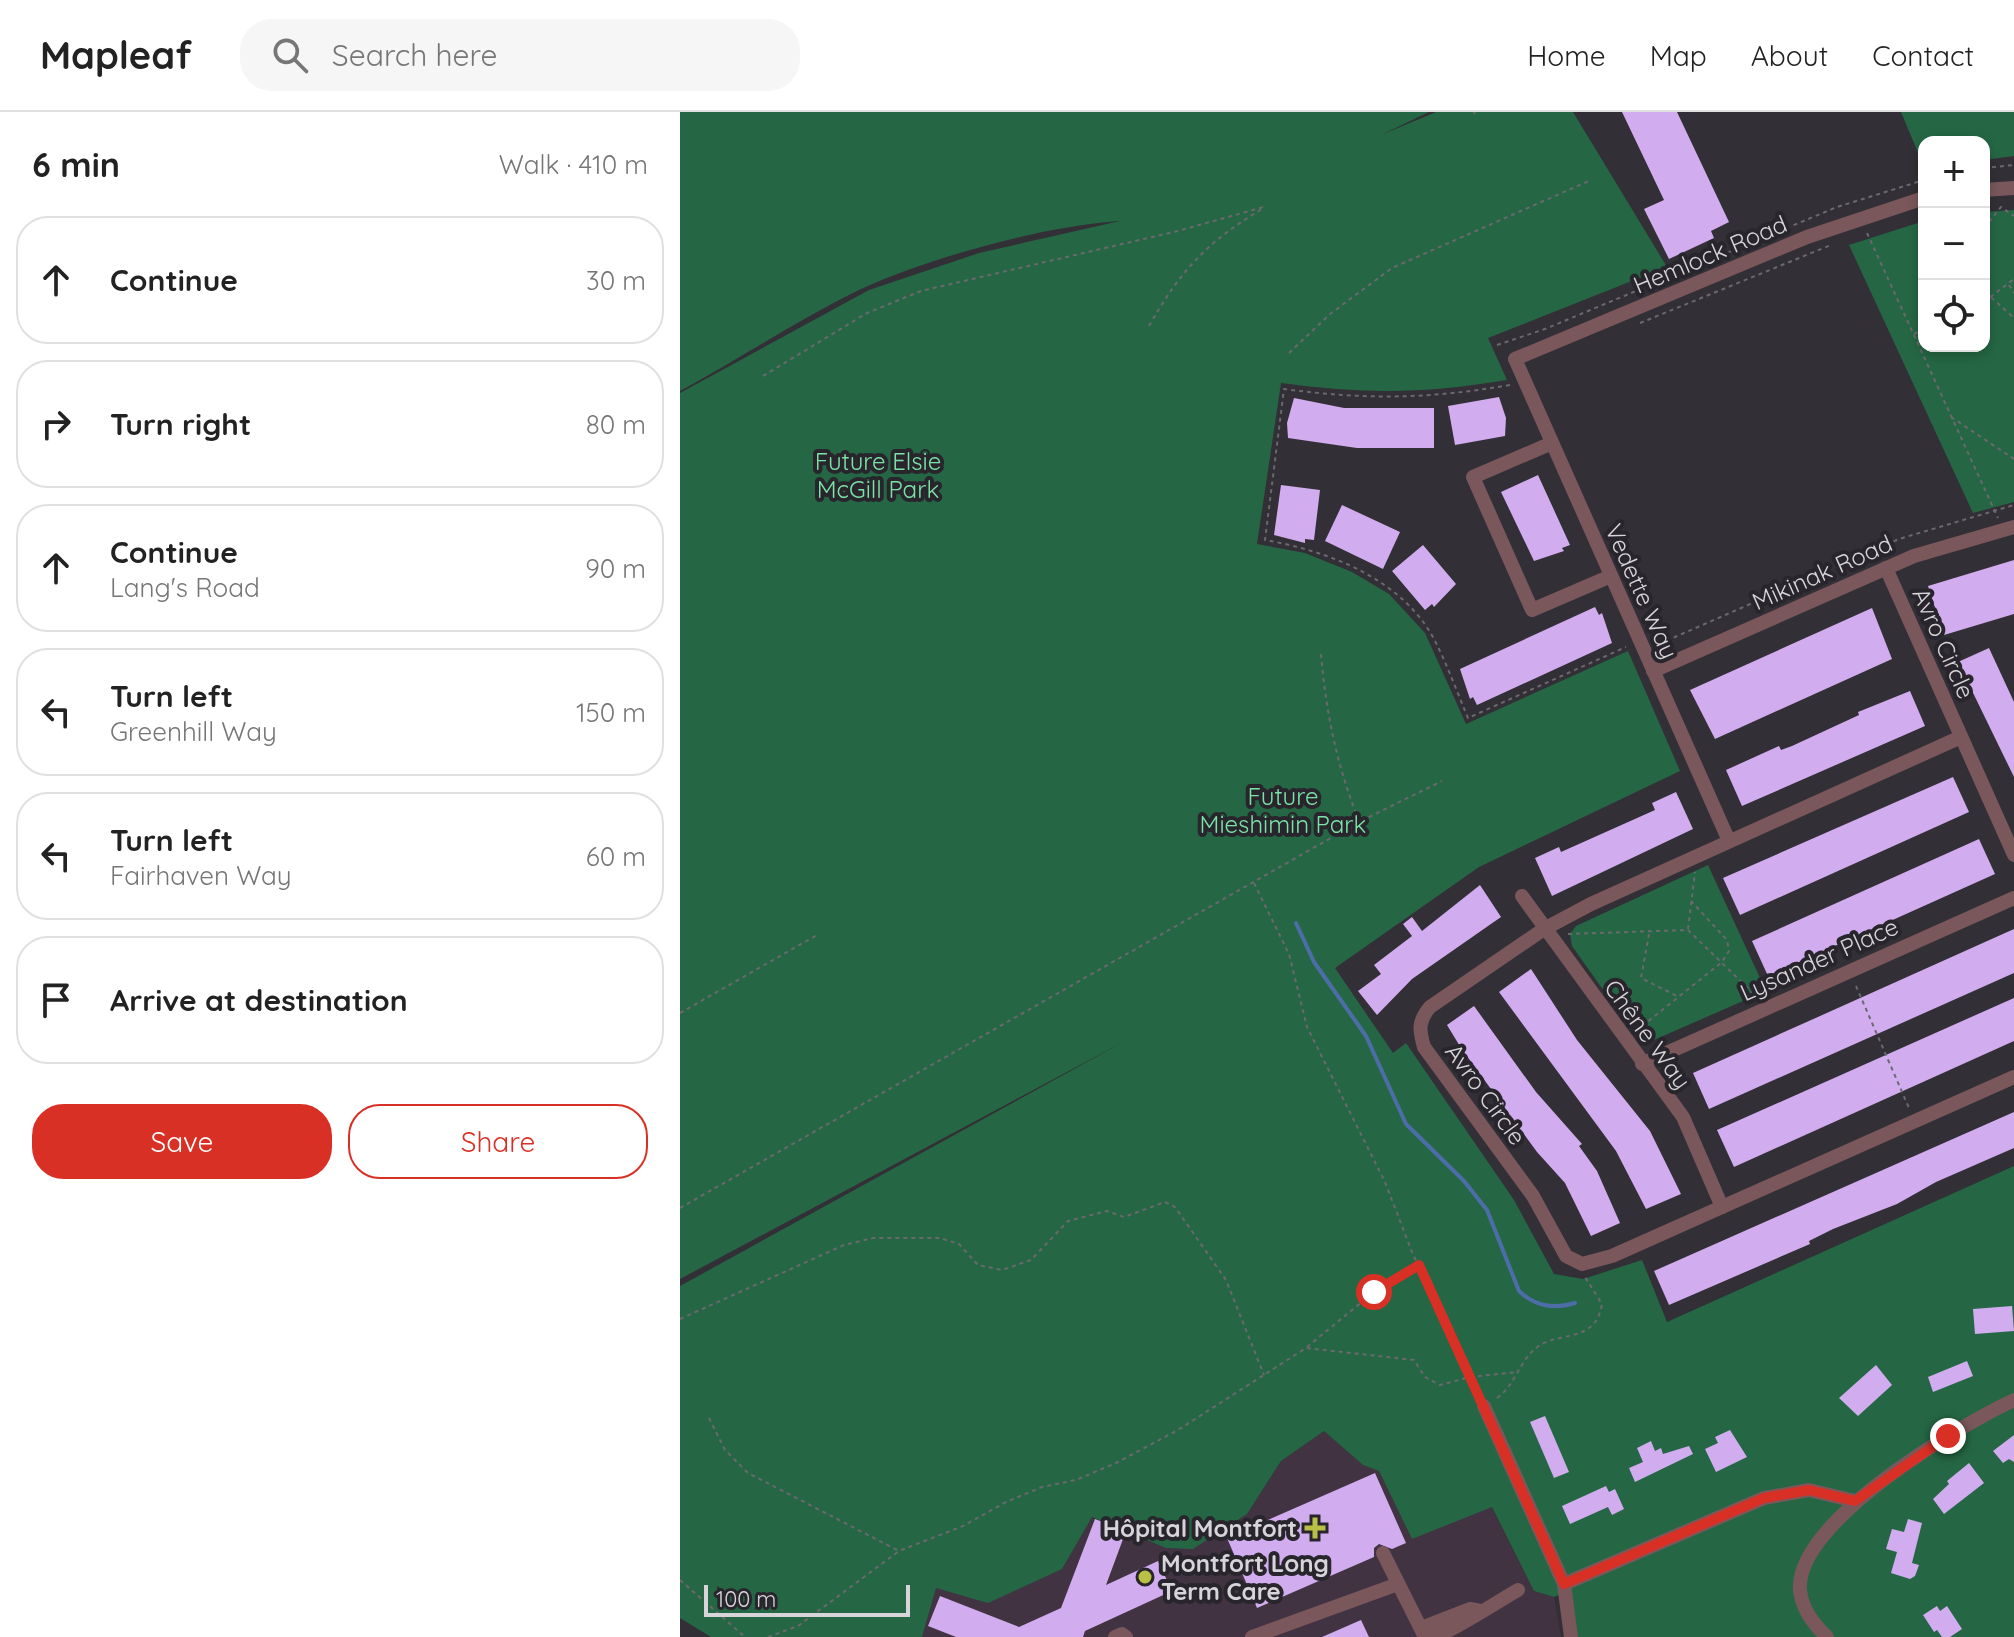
<!DOCTYPE html>
<meta charset="utf-8">
<style>
:root{--surface:#fff;--page:#f6f6f6;--text:#222;--muted:#767676;--line:#e0e0e0;--accent:#d93025}
body{margin:0;font-family:Quicksand,sans-serif;background:var(--page);color:var(--text)}
.controls{position:absolute;right:24px;top:24px;display:grid;overflow:hidden;border-radius:16px;box-shadow:0 4px 12px #0003}
.controls button{width:72px;height:72px;display:grid;place-items:center;padding:0;border:0;border-bottom:2px solid var(--line);background:var(--surface);color:var(--text);font:40px sans-serif}
.scale{position:absolute;left:24px;bottom:20px;width:206px;box-sizing:border-box;padding-left:8px;border:4px solid #d7d5d9;border-top:0;font-size:22px;line-height:28px;white-space:nowrap;color:#d7d5d9;-webkit-text-stroke:6px #28262c;paint-order:stroke}
.stop{position:absolute;width:24px;height:24px;margin:-18px;border:6px solid #d93025;border-radius:50%;background:#fff}
.stop.end{background:#d93025;border-color:#fff;box-shadow:0 2px 8px #0008}
.list{margin:0;padding:0;list-style:none}
h2{display:flex;justify-content:space-between;align-items:center;height:104px;margin:0;padding:0 32px;font-size:34px}
h2 small{font-size:26px;font-weight:400;color:var(--muted)}
.list li{display:grid;grid-template-columns:52px 1fr auto;gap:24px;align-items:center;box-sizing:border-box;height:128px;margin:0 16px 16px;padding:0 16px;border:2px solid var(--line);border-radius:32px}
.list b{display:block;font-size:30px;white-space:nowrap}
.list p{margin:0;font-size:26px;white-space:nowrap;color:var(--muted)}
.list em{font-size:26px;font-style:normal;color:var(--muted)}
.actions{display:flex;gap:16px;padding:24px 32px}
.actions a{flex:1;padding:18px 0;border:2px solid var(--accent);border-radius:32px;text-align:center;font-size:28px;color:var(--accent)}
.actions .main{background:var(--accent);color:#fff}
.icon{flex:none;width:44px;height:44px;fill:none;stroke:currentColor;stroke-width:2;stroke-linecap:round;stroke-linejoin:round}
.map{position:relative;flex:none;width:1334px;height:1525px;overflow:hidden}
header{display:flex;align-items:center;gap:48px;box-sizing:border-box;height:112px;padding:0 40px;background:var(--surface);border-bottom:2px solid var(--line)}
header strong{font-size:38px}
nav{display:flex;gap:44px;margin-inline-start:auto;font-size:28px}
.search{width:560px;height:72px;background:var(--page);display:flex;align-items:center;gap:20px;box-sizing:border-box;padding:0 28px;border-radius:32px;color:var(--muted);font-size:30px}
main{display:flex}
aside{flex:1;background:var(--surface)}
.map>svg:first-child{display:block}
</style>
<header>
<strong>Mapleaf</strong>
<div class="search"><svg class="icon" aria-label="search" viewBox="0 0 24 24"><circle cx="10" cy="10" r="6"/><path d="M15 15l6 6"/></svg>Search here</div>
<nav><a>Home</a><a>Map</a><a>About</a><a>Contact</a></nav>
</header>
<main>
<aside>
<h2>6 min<small>Walk · 410 m</small></h2>
<ul class="list">
<li><svg class="icon" aria-label="ahead" viewBox="0 0 24 24"><path d="M12 20V5M6 11l6-6 6 6"/></svg><div><b>Continue</b></div><em>30 m</em></li>
<li><svg class="icon" aria-label="right" viewBox="0 0 24 24"><path d="M7 20v-9h11M14 6l5 5-5 5"/></svg><div><b>Turn right</b></div><em>80 m</em></li>
<li><svg class="icon" aria-label="ahead" viewBox="0 0 24 24"><path d="M12 20V5M6 11l6-6 6 6"/></svg><div><b>Continue</b><p>Lang's Road</p></div><em>90 m</em></li>
<li><svg class="icon" aria-label="left" viewBox="0 0 24 24"><path d="M17 20v-9H6M10 6l-5 5 5 5"/></svg><div><b>Turn left</b><p>Greenhill Way</p></div><em>150 m</em></li>
<li><svg class="icon" aria-label="left" viewBox="0 0 24 24"><path d="M17 20v-9H6M10 6l-5 5 5 5"/></svg><div><b>Turn left</b><p>Fairhaven Way</p></div><em>60 m</em></li>
<li><svg class="icon" aria-label="arrive" viewBox="0 0 24 24"><path d="M6 21V4h12l-3 4 3 4H6"/></svg><div><b>Arrive at destination</b></div></li>
</ul>
<div class="actions"><a class="main">Save</a><a>Share</a></div>
</aside>
<div class="map">
<svg width="1334" height="1525" viewBox="0 0 1334 1525">
<rect width="100%" height="100%" fill="#322f36"/>
<path fill="#413341" d="M644 1319 683 1353 699 1359 732 1427 811 1394 854 1479 874 1485 881 1525H242L256 1475 382 1457 411 1405 486 1436 567 1402 601 1349Z"/>
<g fill="#256744">
<path d="M0 0H749L701 23 756 0H893L987 155 808 226 827 268C743 282 685 282 601 271L577 432 625 441 672 460 709 482 745 521 786 612 948 539 1000 659 799 755 655 856 713 941 726 931 834 1088 874 1162 903 1167 962 1148 987 1210 1334 1054V1525H897L890 1478 874 1485 854 1479 812 1395 732 1427 699 1359 683 1353 644 1319 601 1349 567 1402 513 1437 486 1436 412 1405 382 1457 308 1491 256 1476 242 1525H31L0 1506V1174L445 929 0 1167V281L189 178 299 141 440 109C363 114 252 145 181 177 119 207 61 246 0 279Z"/>
<path d="M1221 0H1334V44L1304 48V30H1244V55Z"/>
<path d="M1334 98V390L1293 401 1169 133 1244 109V234H1304V100Z"/>
<path d="M1028 753 1086 879 967 931 958 927 892 834 890 822 896 814Z"/>
</g>
<g fill="none" stroke-linecap="round" stroke-linejoin="round">
<path stroke="#4d6da8" stroke-width="4" d="M616 811 634 850 686 924 726 1012 784 1069 807 1098 839 1179C856 1195 874 1197 895 1191"/>
</g>
<g fill="#d1adef">
<path d="M942 0H997L1049 110 1031 119 1034 126 989 147 964 97 984 88Z"/>
<path d="M819 285 826 306 825 324 775 333 768 294Z"/>
<path d="M614 286 664 296H754V336H677L608 326 607 311Z"/>
<path d="M858 363 890 433 882 436 884 439 854 449 821 380Z"/>
<path d="M601 373 640 378 634 428 625 427V431L594 423Z"/>
<path d="M662 393 720 420 703 457 645 429Z"/>
<path d="M743 433 776 472 754 495 752 492 745 498 712 459Z"/>
<path d="M1334 448V502L1264 523 1248 474Z"/>
<path d="M915 495 919 503 922 501 932 531 797 593 793 585 790 587 780 557Z"/>
<path d="M1192 496 1212 547 1035 627 1010 578Z"/>
<path d="M1309 536 1334 590V665L1278 550Z"/>
<path d="M1230 579 1245 614 1062 694 1046 658 1099 634 1101 638 1112 634 1179 603 1178 600Z"/>
<path d="M1273 665 1289 700 1060 803 1043 766Z"/>
<path d="M996 680 1013 717 872 784 855 746 879 735 881 740 975 698 972 691Z"/>
<path d="M1299 727 1315 762 1088 864 1072 829Z"/>
<path d="M800 773 821 805 732 867 697 903 678 879 701 862 694 853 732 824 723 812 732 805 742 819Z"/>
<path d="M1334 817V861L1029 997 1013 961Z"/>
<path d="M851 857 897 928 970 1019 1001 1082 966 1097 936 1039 819 880Z"/>
<path d="M1334 886V929L1054 1055 1037 1018Z"/>
<path d="M794 894 856 980 902 1032 899 1034 917 1059 940 1111 911 1124 885 1071 857 1040 781 936 767 913Z"/>
<path d="M1334 1000V1036L1256 1070 1217 1092 1153 1117 1129 1129 1130 1132 989 1193 974 1159Z"/>
<path d="M1332 1194 1334 1219 1295 1222 1293 1197Z"/>
<path d="M1287 1249 1293 1264 1253 1280 1248 1265Z"/>
<path d="M1196 1253 1212 1273 1178 1304 1159 1286Z"/>
<path d="M865 1304 889 1360 874 1366 850 1310Z"/>
<path d="M1050 1318 1067 1345 1036 1360 1025 1337 1038 1331 1035 1325Z"/>
<path d="M1334 1323V1350L1329 1347 1323 1351 1313 1339Z"/>
<path d="M971 1329 975 1339 981 1336 983 1342 1009 1334 1013 1342 955 1370 949 1356 963 1350 957 1336Z"/>
<path d="M1289 1351 1304 1371 1264 1402 1253 1387 1269 1372 1267 1369Z"/>
<path d="M695 1361 726 1431 712 1437 699 1432 694 1436V1445L577 1496 547 1426Z"/>
<path d="M926 1374 929 1380 935 1377 944 1397 932 1403 928 1395 890 1412 882 1394Z"/>
<path d="M415 1407 446 1419 426 1473 478 1449 492 1479 405 1519 403 1525H276L248 1514 260 1484 339 1515 381 1496Z"/>
<path d="M1228 1407 1242 1411 1232 1451 1239 1453 1235 1464 1230 1467 1211 1461 1217 1440 1206 1437 1212 1417 1224 1420Z"/>
<path d="M1257 1494 1260 1499 1267 1494 1282 1517 1270 1525H1262L1257 1518 1254 1520 1243 1503Z"/>
<path d="M681 1508 689 1525H642Z"/>
</g>
<g fill="none" stroke-linecap="round" stroke-linejoin="round">
<g stroke="#6b686e" stroke-width="2" stroke-dasharray="4 4" stroke-linecap="butt">
<path d="M794 0 795 2"/>
<path d="M1304 56 1334 53"/>
<path d="M1304 116 1321 95 1334 104"/>
<path d="M1187 121 1318 406"/>
<path d="M1304 171 1312 186 1334 206"/>
<path d="M1329 173 1334 181"/>
<path d="M1304 190 1334 167"/>
<path d="M960 211 1151 133"/>
<path d="M469 214C500 159 528 129 582 97"/>
<path d="M1234 222 1244 217"/>
<path d="M817 233 865 217 1157 95 1244 68"/>
<path d="M609 241 650 202 712 156 911 68"/>
<path d="M83 264 187 201 241 179 498 119 587 94"/>
<path d="M830 273C748 287 687 288 604 277L585 428C648 439 721 466 754 527 767 552 777 580 788 606L946 535"/>
<path d="M1271 305 1334 347"/>
<path d="M979 532 1219 427 1334 393"/>
<path d="M641 542C646 601 657 654 679 709"/>
<path d="M574 771 609 842 627 915 705 1070 732 1140 797 1280"/>
<path d="M1008 817 1015 760"/>
<path d="M888 822 1008 818 1078 886"/>
<path d="M969 822 961 866 997 884"/>
<path d="M1176 874 1229 996"/>
<path d="M0 901 137 823"/>
<path d="M956 919 1042 850 1049 839 1047 828 1011 789"/>
<path d="M0 1096 679 710 762 669"/>
<path d="M0 1207 164 1133 193 1126H260L279 1132 298 1153 322 1158 351 1148 388 1109 427 1099 444 1105 485 1090 495 1095 546 1168 584 1263"/>
<path d="M627 1235 694 1180 738 1154"/>
<path d="M817 1286C837 1272 840 1244 862 1232 885 1220 916 1229 922 1192L905 1165"/>
<path d="M29 1306 45 1338 68 1361 219 1439"/>
<path d="M0 1468 65 1525"/>
<path d="M88 1525 118 1514 219 1439 283 1414 326 1390 362 1375 396 1368 436 1351 498 1318 626 1236 734 1248 745 1265 760 1273 790 1265 838 1260"/>
</g>
<g stroke="#79575a" stroke-width="14">
<path d="M1304 78 1334 76"/>
<path d="M872 331 793 365 852 498 931 464"/>
<path d="M1206 456 1334 743"/>
<path d="M973 559 1234 444 1334 415"/>
<path d="M1281 625 911 792 864 817 750 895C738 909 739 918 744 935L853 1084 886 1144 902 1152 932 1144 1334 965"/>
<path d="M1049 729 835 247 1127 125 1244 86"/>
<path d="M842 784 1003 1005 1042 1095"/>
<path d="M962 952 1334 786"/>
<path d="M804 1294 884 1472 891 1525"/>
<path d="M703 1441 745 1525"/>
<path d="M884 1472 1084 1386 1129 1378 1175 1389"/>
<path d="M741 1516 790 1497 801 1499"/>
<path d="M435 1525 442 1522 446 1525"/>
<path d="M572 1525 718 1472"/>
<path d="M755 1525C785 1512 810 1494 838 1478"/>
<path d="M1147 1525C1134 1513 1122 1497 1120 1478 1115 1410 1280 1313 1334 1288"/>
</g>
</g>
<g fill="none" stroke-linecap="round" stroke-linejoin="round">
<path stroke="#d93025" stroke-width="10" d="M694 1180 739 1153 884 1472 1084 1386 1129 1378 1175 1389 1268 1324"/>
</g>
<g fill="#bac046" stroke="#28262c" stroke-width="3">
<path d="M631 1404h8v8h8v8h-8v8h-8v-8h-8v-8h8z"/>
<circle cx="465" cy="1465" r="8"/>
</g>
<g text-anchor="middle" dominant-baseline="central" stroke-width="8" stroke-linejoin="round" paint-order="stroke">
<g font-size="24" fill="#d7d5d9" stroke="#28262c">
<text transform="translate(1030 142) rotate(-23)">Hemlock Road</text>
<text transform="translate(1142 460) rotate(-24)">Mikinak Road</text>
<text transform="translate(962 479) rotate(66)">Vedette Way</text>
<text transform="translate(1264 531) rotate(66)">Avro Circle</text>
<text transform="translate(1139 847) rotate(-24)">Lysander Place</text>
<text transform="translate(968 922) rotate(54)">Chêne Way</text>
<text transform="translate(806 982) rotate(54)">Avro Circle</text>
</g>
<g font-size="24" fill="#7be3a7" stroke="#28262c">
<text x="198" y="349">Future Elsie<tspan x="198" dy="28">McGill Park</tspan></text>
<text x="603" y="684">Future<tspan x="603" dy="28">Mieshimin Park</tspan></text>
</g>
<g font-size="24" font-weight="bold" fill="#d7d5d9" stroke="#28262c" text-anchor="end">
<text x="617" y="1416">Hôpital Montfort</text>
<text x="481" y="1451" text-anchor="start">Montfort Long<tspan x="481" dy="28">Term Care</tspan></text>
</g>
</g>
</svg>
<div class="controls">
<button>+</button>
<button>−</button>
<button><svg class="icon" aria-label="locate" viewBox="0 0 24 24"><circle cx="12" cy="12" r="6"/><path d="M12 2v4M12 18v4M2 12h4M18 12h4"/></svg></button>
</div>
<div class="scale">100 m</div>
<div class="stop" style="left:694px;top:1180px"></div>
<div class="stop end" style="left:1268px;top:1324px"></div>
</div>
</main>
